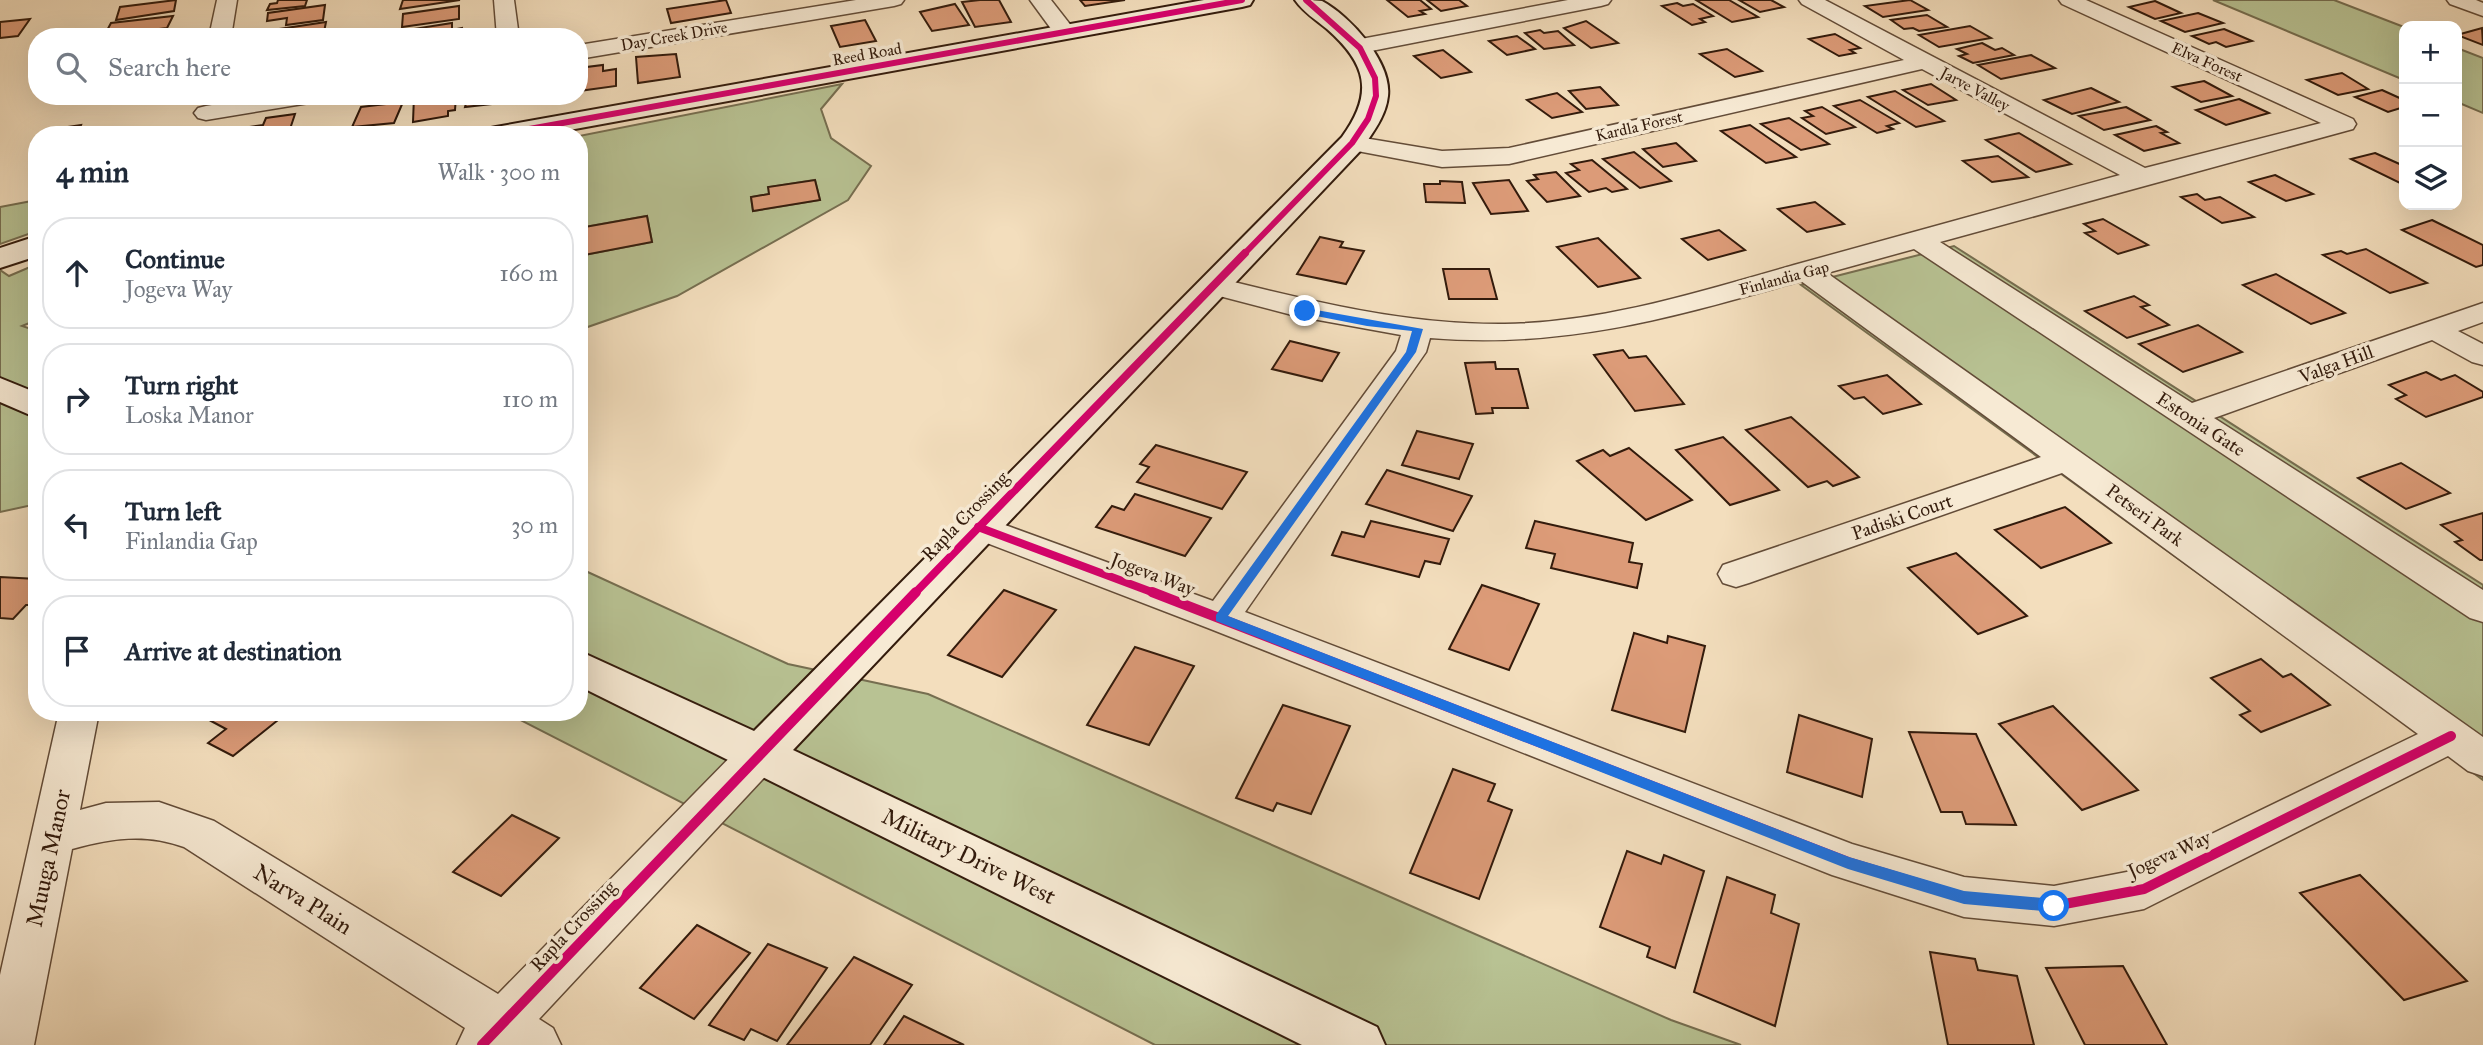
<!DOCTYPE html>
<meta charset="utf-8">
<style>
:root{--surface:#fff;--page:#f2f2f3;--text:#1f2937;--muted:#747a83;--line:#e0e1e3}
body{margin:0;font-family:"IM FELL Great Primer",serif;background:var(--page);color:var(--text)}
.controls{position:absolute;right:21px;top:21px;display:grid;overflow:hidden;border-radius:14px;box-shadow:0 7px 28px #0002}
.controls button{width:63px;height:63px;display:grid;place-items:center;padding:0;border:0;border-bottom:2px solid var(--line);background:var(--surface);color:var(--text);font:35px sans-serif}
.stop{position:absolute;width:21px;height:21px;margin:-16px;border:5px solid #1a73e8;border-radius:50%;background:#fff}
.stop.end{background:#1a73e8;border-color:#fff;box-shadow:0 2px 7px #0008}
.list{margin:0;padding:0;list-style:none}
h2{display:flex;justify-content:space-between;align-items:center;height:91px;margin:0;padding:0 28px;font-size:30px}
h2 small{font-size:23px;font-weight:400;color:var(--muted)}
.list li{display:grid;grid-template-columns:46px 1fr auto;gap:21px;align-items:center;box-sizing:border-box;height:112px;margin:0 14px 14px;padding:0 14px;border:2px solid var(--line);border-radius:28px}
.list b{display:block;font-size:26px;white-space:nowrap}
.list p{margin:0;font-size:23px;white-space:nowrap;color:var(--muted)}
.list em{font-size:23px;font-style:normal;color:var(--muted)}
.icon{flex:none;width:38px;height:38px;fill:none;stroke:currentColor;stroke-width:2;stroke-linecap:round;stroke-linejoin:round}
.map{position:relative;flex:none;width:2483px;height:1045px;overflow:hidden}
.search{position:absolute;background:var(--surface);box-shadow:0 7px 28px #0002;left:28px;top:28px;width:560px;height:77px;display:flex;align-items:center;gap:18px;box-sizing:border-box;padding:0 24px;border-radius:28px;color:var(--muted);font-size:26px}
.panel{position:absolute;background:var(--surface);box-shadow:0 7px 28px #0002;left:28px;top:126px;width:560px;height:595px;border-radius:28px}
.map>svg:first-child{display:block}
</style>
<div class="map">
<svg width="2483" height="1045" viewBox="0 0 2483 1045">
<rect width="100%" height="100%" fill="#f3debd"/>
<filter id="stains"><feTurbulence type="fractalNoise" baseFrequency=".00286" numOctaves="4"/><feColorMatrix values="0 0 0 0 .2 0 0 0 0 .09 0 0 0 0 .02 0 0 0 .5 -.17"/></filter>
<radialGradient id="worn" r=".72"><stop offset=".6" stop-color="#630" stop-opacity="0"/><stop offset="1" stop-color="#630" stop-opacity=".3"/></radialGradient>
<g fill="#b8c293" stroke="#766e50" stroke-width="2" fill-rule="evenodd">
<path d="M2213 0H2334L2404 27V80Z"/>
<path d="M2457 48 2483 58V113L2457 102Z"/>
<path d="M842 84 821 109 831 138 871 166 848 200 677 296 579 330V256L652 242 647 216 579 228V136ZM815 180 820 200 753 211 751 197 769 194V187Z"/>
<path d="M37 200V231L0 244V207Z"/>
<path d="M1954 246 2483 585V780L1801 285Z"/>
<path d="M37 264V320L22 326 37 331V504L0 512V270L9 276Z"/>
<path d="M579 568 788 664 928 694 1671 1020 1741 1045H1155L505 712H579Z"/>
</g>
<g fill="#dc9b78" stroke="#331b0c" stroke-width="2">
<path d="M176 0 174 11 116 20 120 7Z"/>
<path d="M278 0H307L305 6 267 10 270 4 277 3Z"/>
<path d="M403 0H460L400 9Z"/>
<path d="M726 0 731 13 671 23 667 9Z"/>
<path d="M980 0H999L1011 22 975 27 962 2Z"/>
<path d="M1080 0H1125L1085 6Z"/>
<path d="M1387 0H1420L1431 9 1420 11 1425 14 1408 17Z"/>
<path d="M1427 0H1459L1467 6 1441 11Z"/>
<path d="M1696 0H1729L1758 17 1732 22Z"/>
<path d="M1739 0H1771L1784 7 1760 12Z"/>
<path d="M1910 0 1928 10 1883 17 1865 6Z"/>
<path d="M2155 1 2181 13 2155 19 2129 7Z"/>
<path d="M1677 3 1683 6 1693 4 1713 16 1700 19 1705 22 1692 25 1662 6Z"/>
<path d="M955 4 969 25 932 31 920 12Z"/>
<path d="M325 5 323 20 286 25 287 18 267 21 268 13Z"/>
<path d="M459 6V19L402 27 403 14Z"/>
<path d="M2198 13 2223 23 2185 32 2161 21Z"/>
<path d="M1927 15 1947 27 1919 31 1913 28 1904 29 1891 20Z"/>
<path d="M173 16 167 28 104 36 111 23Z"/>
<path d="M30 19 18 36 0 38V22Z"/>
<path d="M865 20 876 41 840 47 831 26Z"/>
<path d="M1586 21 1618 43 1591 48 1564 28Z"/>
<path d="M326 22 323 37H271L273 30Z"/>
<path d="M452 23V30L462 28 463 36 407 37V30Z"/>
<path d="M1970 26 1991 38 1939 47 1919 35Z"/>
<path d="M2482 28 2483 45 2457 35Z"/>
<path d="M2224 29 2252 41 2226 47 2216 42 2209 44 2192 36Z"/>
<path d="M1540 30 1544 33 1558 31 1574 45 1544 49 1525 33Z"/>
<path d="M1835 34 1860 48 1850 50 1855 53 1839 56 1809 39Z"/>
<path d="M1517 36 1535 49 1507 55 1489 41Z"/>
<path d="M1982 43 1995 50 2002 48 2014 55 1973 63 1959 56 1967 54 1957 49Z"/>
<path d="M1727 49 1762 71 1735 77 1700 54Z"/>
<path d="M1443 50 1471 72 1441 78 1414 56Z"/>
<path d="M676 54 680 77 638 83 636 57Z"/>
<path d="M2031 55 2055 68 2001 79 1978 65Z"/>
<path d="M603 65V71L616 69V86L579 91V68Z"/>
<path d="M2342 73 2368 89 2338 95 2307 80Z"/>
<path d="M2204 81 2232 96 2201 102 2173 87Z"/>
<path d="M1931 84 1956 100 1928 105 1903 90Z"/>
<path d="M1600 87 1618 105 1586 109 1569 91Z"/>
<path d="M2091 88 2119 102 2072 114 2044 100Z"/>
<path d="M2382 90 2404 100V107L2388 112 2355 97Z"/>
<path d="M1895 91 1944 121 1916 127 1868 97Z"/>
<path d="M1557 93 1582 112 1552 118 1527 100Z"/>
<path d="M414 96H456L455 110 448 111V116L413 122Z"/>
<path d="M468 96H511L509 102 465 107Z"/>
<path d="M2239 99 2269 113 2226 125 2196 110Z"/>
<path d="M1860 100 1899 123 1887 126 1893 129 1877 133 1834 106Z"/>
<path d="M403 102 394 123 352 127 361 107Z"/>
<path d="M1822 107 1855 127 1826 134 1802 118 1813 116 1805 111Z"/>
<path d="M2126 107 2150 120 2104 130 2079 116Z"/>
<path d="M295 114 288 135H247L250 127 263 125 266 118Z"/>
<path d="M1789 118 1829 144 1801 150 1761 124Z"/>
<path d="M81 125 78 132 53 135 55 129Z"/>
<path d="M1750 125 1796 157 1766 163 1721 131Z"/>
<path d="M2156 126 2167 132 2161 133 2179 143 2144 151 2115 135Z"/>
<path d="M2019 133 2071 164 2036 172 1986 140Z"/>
<path d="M1676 143 1696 161 1663 167 1643 149Z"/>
<path d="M1634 152 1671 181 1640 188 1603 159Z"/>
<path d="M2375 153 2404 166V185L2351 159Z"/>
<path d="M1998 156 2028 177 1992 182 1963 161Z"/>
<path d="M1592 160 1627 189 1612 192 1606 188 1589 192 1566 173 1579 170 1571 164Z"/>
<path d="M1556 172 1580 196 1547 202 1527 181 1538 179 1534 175Z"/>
<path d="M2275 175 2313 194 2286 201 2249 182Z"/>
<path d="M815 180 820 200 753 211 751 197 769 194 768 187Z"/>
<path d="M1509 180 1528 211 1491 214 1473 183Z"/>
<path d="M1440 181 1462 182 1465 203 1426 202 1424 184H1440Z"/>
<path d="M2197 194 2205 200 2220 197 2254 217 2222 223 2181 197Z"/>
<path d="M1815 202 1844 224 1807 232 1778 209Z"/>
<path d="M647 216 652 242 579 256V228Z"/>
<path d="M2103 219 2148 245 2118 254 2085 233 2095 231 2084 224Z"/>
<path d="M2432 220 2483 245V265L2476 267 2402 230Z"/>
<path d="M1719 230 1745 250 1708 260 1682 239Z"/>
<path d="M1320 237 1343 242 1340 247 1364 251 1346 284 1297 274Z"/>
<path d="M1598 238 1640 278 1598 287 1557 247Z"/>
<path d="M2366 249 2427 283 2390 293 2323 255 2341 251 2347 254Z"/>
<path d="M1443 269H1489L1497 299H1449Z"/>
<path d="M2276 274 2345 313 2311 324 2243 285Z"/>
<path d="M2134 296 2149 305 2141 307 2169 325 2127 338 2085 311Z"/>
<path d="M2198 325 2242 352 2183 372 2139 344Z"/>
<path d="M1290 341 1339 353 1322 381 1272 369Z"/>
<path d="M1623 350 1629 358 1646 356 1684 404 1635 411 1594 355Z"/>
<path d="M1495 362 1496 369H1518L1528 408H1492L1493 413 1476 414 1465 363Z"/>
<path d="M2426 372 2441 380 2455 375 2483 392V397L2426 417 2396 399 2406 395 2389 385Z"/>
<path d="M1887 375 1921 404 1883 414 1864 397 1854 399 1839 386Z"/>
<path d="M1791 417 1859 477 1833 486 1827 481 1808 487 1746 430Z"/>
<path d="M1417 431 1473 444 1459 479 1402 465Z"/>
<path d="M1723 437 1779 490 1730 505 1676 450Z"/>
<path d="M1156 445 1247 472 1222 509 1137 482 1149 467 1140 464Z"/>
<path d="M1629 448 1692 500 1646 520 1577 461 1603 450 1610 456Z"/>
<path d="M2401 463 2450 493 2406 509 2358 478Z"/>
<path d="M1387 470 1472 496 1453 531 1366 504Z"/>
<path d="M1135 494 1211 518 1185 556 1096 527 1112 506 1124 510Z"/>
<path d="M2065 507 2111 543 2041 568 1995 530Z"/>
<path d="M2483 513V560H2480L2455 542 2462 540 2441 525Z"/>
<path d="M1371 521 1449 539 1440 564 1425 561 1419 577 1332 555 1342 532 1364 537Z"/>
<path d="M1535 521 1633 543 1629 562 1642 564 1637 588 1551 568 1555 554 1526 548Z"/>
<path d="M1956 553 2027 616 1978 634 1908 568Z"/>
<path d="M0 577 37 579V605H26L13 619 0 618Z"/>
<path d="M1482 585 1539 604 1509 670 1449 649Z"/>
<path d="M1004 590 1056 610 1002 677 948 655Z"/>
<path d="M1634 633 1667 643 1668 636 1705 646 1685 732 1612 710Z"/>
<path d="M1135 647 1194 666 1149 745 1087 725Z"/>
<path d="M2261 659 2283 677 2291 674 2330 705 2261 732 2240 715 2250 711 2211 678Z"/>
<path d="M1283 705 1350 726 1311 814 1277 803 1273 811 1236 798Z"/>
<path d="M2053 706 2138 790 2082 810 1999 724Z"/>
<path d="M222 712H288L233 756 208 743 226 729 211 721Z"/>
<path d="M1799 715 1872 739 1862 797 1787 772Z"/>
<path d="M1909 732 1976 734 2016 825 1966 824 1962 812H1941Z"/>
<path d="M1453 769 1495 784 1488 801 1512 810 1479 899 1410 873Z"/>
<path d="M512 815 559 838 501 896 453 872Z"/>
<path d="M1627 851 1661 864 1664 855 1704 871 1675 968 1647 957 1650 947 1600 927Z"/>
<path d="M2360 875 2467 981 2404 1000 2300 893Z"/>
<path d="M1727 877 1775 895 1771 913 1799 924 1775 1026 1694 992Z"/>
<path d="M697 925 750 953 694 1019 640 988Z"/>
<path d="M768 944 827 968 777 1041 751 1029 744 1040 709 1025Z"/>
<path d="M1930 952 1975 959 1978 970 2017 976 2034 1045H1948Z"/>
<path d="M854 957 912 985 870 1045H787Z"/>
<path d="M2123 966 2167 1045H2085L2046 968Z"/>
<path d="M904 1016 964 1045H884Z"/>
</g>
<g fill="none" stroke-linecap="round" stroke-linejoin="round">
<defs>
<g id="street">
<path d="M217 0H237L231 37H209Z"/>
<path d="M494 0H514L519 37H497Z"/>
<path d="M856 0H904L901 4 894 6 579 59V45Z"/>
<path d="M1030 0H1051L1076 32 1073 37H1057Z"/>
<path d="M1568 0H1611L1608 4 1601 6 1361 53 1353 51 1350 46 1353 41 1361 39Z"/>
<path d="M1799 0H1825L2145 168 2321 123 2062 4 2059 0H2086L2353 119 2356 124 2353 129 1940 242 2192 403 2483 303V322L2458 331 2483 344V365L2472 362 2432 340 2214 418 2483 590V622L2470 618 1914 249 1827 273 2483 737V776L2468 771 2448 756 2144 909 2054 926 1964 917 1832 875 1208 628 966 535 960 527 966 519 978 515 1213 601 1396 351 1401 335 1296 316 1204 292 1200 286 1204 280 1214 277C1310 301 1405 325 1505 324 1605 322 1699 292 1794 265 1902 235 2011 205 2120 175L1922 69 1509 164 1442 167 1352 150 1343 148 1340 143 1343 138 1352 136 1442 151 1509 148 1904 60 1802 4ZM1801 281 2041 457 1723 565 1718 574 1723 583 1736 587 1749 583 2062 473 2418 734 2137 870 2054 886 1964 877 1852 844 1245 612 1426 352 1430 338C1566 349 1673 317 1801 281Z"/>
<path d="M2447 0H2476L2483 3V16L2450 4Z"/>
<path d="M265 96H321L317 101 309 103 206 120 198 118 194 113 198 108 206 106Z"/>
<path d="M59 712H99L80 810 106 803 159 802 214 821 498 994 745 742 760 737 775 742 781 754 775 766 539 1019 553 1028 561 1045H457L465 1028 184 847C145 833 112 838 72 849L34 1045H0V975Z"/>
</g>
<g id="secondary">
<path d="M1204 0H1253L1250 5 1242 7 542 135H483L486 129 496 127Z"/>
<path d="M1295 0C1302 0 1315 0 1322 1 1350 16 1392 62 1388 96 1386 116 1373 132 1362 149L793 750 1377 1027 1385 1045H1302L579 686V651L754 731 1342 137C1374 93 1367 64 1327 29 1316 20 1303 12 1295 0Z"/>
<path d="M37 236V256L0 268V248Z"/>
<path d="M0 378 37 393V418L0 402Z"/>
</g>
</defs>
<use href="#street" stroke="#634c38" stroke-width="3"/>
<use href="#secondary" stroke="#331b0c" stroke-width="4"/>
<use href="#street" fill="#f7ead4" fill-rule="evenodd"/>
<use href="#secondary" fill="#f7ead4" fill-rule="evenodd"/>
<defs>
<g id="cycleway-far2">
<path d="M496 135 1242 0"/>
<path d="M1243 255 1352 143 1368 119 1376 96 1375 78 1360 48 1306 0"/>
</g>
<g id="cycleway-far1">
<path d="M978 527 1157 594"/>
<path d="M914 594 1245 253"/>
</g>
<g id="cycleway">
<path d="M1152 592 1848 862 1964 897 2054 906 2144 889 2451 736"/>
<path d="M482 1045 916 592"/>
</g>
</defs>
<use href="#cycleway-far2" stroke="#f7ead4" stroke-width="9"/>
<use href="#cycleway-far1" stroke="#f7ead4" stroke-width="12"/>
<use href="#cycleway" stroke="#f7ead4" stroke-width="15"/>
<use href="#cycleway-far2" stroke="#d6006c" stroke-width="6"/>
<use href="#cycleway-far1" stroke="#d6006c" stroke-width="8"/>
<use href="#cycleway" stroke="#d6006c" stroke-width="10"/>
</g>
<path fill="#1a73e8" d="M1305 308 1423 329 1416 352 1228 616 1849 857 1964 891 2054 899 2061 906 2059 910 2054 912 1964 904 1848 869 1216 621V615L1406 352 1412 331 1367 326 1301 313 1300 311Z"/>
<g text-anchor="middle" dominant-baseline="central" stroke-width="7" stroke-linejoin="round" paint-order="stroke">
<g font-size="16" fill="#331b0c" stroke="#f7ead4">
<text transform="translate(674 36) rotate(-10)">Day Creek Drive</text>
<text transform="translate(867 54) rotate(-10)">Reed Road</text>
<text transform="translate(2207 62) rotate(24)">Elva Forest</text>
<text transform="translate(1975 89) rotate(28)">Jarve Valley</text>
<text transform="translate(1639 126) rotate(-13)">Kardla Forest</text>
<text transform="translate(1784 278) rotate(-15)">Finlandia Gap</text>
</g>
<g font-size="19" fill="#331b0c" stroke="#f7ead4">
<text transform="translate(2336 364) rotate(-20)">Valga Hill</text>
<text transform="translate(2201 424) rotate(33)">Estonia Gate</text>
<text transform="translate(2145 515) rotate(36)">Petseri Park</text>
<text transform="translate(965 516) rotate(-46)">Rapla Crossing</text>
<text transform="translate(1902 517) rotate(-19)">Padiski Court</text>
<text transform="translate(1153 574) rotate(21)">Jogeva Way</text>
<text transform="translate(2169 854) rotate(-24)">Jogeva Way</text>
<text transform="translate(573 926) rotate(-47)">Rapla Crossing</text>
</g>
<g font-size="23" fill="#331b0c" stroke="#f7ead4">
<text transform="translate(969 856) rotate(26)">Military Drive West</text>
<text transform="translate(48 858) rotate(-78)">Muuga Manor</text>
<text transform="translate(303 899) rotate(32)">Narva Plain</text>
</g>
</g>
<rect width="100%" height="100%" filter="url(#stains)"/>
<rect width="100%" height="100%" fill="url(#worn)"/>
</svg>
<div class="controls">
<button>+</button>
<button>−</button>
<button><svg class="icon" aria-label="layers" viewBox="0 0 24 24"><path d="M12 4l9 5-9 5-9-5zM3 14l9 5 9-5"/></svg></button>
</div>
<div class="stop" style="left:2054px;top:906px"></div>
<div class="stop end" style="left:1305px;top:311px"></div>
<div class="search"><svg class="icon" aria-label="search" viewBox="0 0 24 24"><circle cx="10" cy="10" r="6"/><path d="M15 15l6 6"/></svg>Search here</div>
<section class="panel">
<h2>4 min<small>Walk · 300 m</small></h2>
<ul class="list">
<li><svg class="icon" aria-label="ahead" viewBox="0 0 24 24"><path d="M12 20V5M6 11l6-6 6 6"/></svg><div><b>Continue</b><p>Jogeva Way</p></div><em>160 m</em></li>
<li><svg class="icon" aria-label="right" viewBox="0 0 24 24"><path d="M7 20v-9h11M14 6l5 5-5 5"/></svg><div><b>Turn right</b><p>Loska Manor</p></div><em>110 m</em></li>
<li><svg class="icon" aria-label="left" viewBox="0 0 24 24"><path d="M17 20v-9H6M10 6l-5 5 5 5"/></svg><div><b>Turn left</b><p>Finlandia Gap</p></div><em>30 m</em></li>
<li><svg class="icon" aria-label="arrive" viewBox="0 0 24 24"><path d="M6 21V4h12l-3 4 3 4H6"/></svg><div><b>Arrive at destination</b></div></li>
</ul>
</section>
</div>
